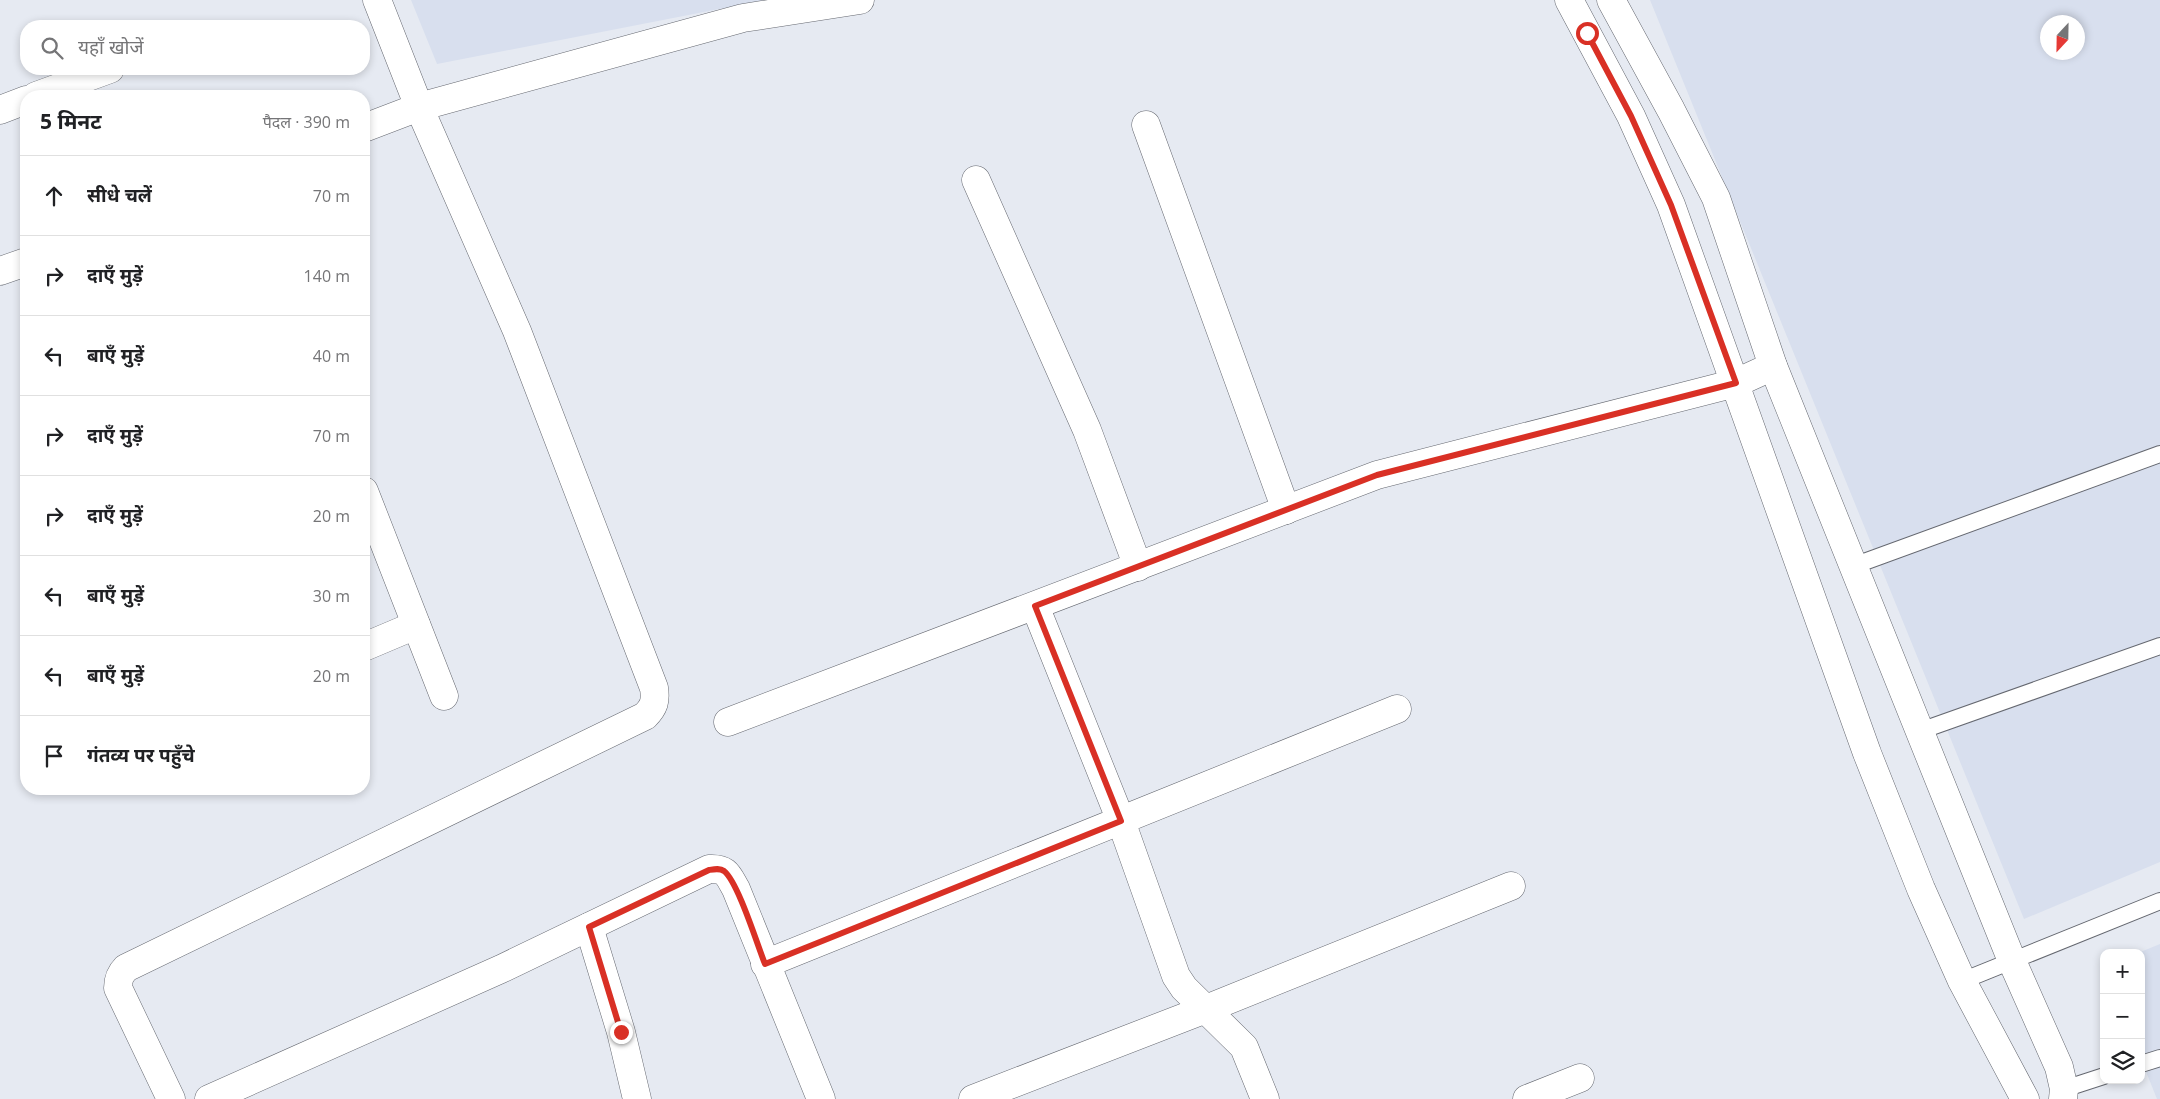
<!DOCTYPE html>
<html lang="hi">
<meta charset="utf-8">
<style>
:root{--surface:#fff;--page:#f6f6f6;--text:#202124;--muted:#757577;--line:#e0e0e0}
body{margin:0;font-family:"Open Sans","Noto Sans Devanagari",sans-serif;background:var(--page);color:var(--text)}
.controls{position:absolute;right:15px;bottom:15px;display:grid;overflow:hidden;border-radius:10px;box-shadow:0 2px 8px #0003}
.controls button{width:45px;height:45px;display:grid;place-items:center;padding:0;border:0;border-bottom:1px solid var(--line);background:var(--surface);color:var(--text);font:25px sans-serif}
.compass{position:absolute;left:2040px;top:15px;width:45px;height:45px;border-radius:50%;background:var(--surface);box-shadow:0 2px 8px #0003;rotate:202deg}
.stop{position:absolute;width:15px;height:15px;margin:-11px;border:4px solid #d93025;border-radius:50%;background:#fff}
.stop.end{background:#d93025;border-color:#fff;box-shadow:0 1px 5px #0008}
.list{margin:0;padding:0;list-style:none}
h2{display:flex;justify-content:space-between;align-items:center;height:65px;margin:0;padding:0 20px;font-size:21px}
h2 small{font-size:16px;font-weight:400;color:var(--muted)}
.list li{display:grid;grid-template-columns:32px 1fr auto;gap:15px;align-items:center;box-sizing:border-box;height:80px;padding:0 20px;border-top:1px solid var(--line)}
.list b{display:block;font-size:19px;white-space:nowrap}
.list em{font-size:16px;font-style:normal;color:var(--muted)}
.icon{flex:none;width:28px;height:28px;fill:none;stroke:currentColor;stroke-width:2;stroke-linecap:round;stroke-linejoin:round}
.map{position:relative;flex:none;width:2160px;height:1099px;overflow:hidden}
.search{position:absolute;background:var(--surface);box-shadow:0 2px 8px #0003;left:20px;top:20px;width:350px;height:55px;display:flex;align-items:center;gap:12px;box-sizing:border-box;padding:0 18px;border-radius:20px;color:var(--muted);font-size:19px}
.panel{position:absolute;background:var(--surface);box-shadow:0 2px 8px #0003;left:20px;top:90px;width:350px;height:705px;border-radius:20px}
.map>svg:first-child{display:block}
</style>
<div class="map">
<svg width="2160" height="1099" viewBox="0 0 2160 1099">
<rect width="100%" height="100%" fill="#e6eaf2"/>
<g fill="#d8dfee" fill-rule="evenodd">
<path d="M411 0H765L437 64Z"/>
<path d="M1650 0H2160V862L2024 919ZM2048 22H2078V52H2048Z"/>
<path d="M2160 944V1099H2157L2141 1059V953H2138Z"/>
</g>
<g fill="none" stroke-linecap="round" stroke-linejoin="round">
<defs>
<g id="lane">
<path d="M1853 566 2160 454"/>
<path d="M1920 731 2160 646"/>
<path d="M1962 981 2160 901"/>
<path d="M2141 1064 2160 1058"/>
<path d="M2064 1089 2104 1076"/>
</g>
<g id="street">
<path d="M1569 0 1631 116 1671 205 1867 753 1921 889 1962 981 2025 1099"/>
<path d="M1611 0 1671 110 1716 198 1773 366 2012 961 2059 1067 2064 1089 2063 1099"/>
<path d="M36 96 110 69"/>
<path d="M0 110 26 100"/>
<path d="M1146 125 1286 510"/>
<path d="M364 128 419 107 743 18 860 0"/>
<path d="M976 180 1087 430 1138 567"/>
<path d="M0 271 26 262"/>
<path d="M364 491 444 696"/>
<path d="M1035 606 1121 821 1176 976 1184 988 1244 1047 1265 1099"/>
<path d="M364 647 416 625"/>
<path d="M728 722 1377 475 1736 383 1773 366"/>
<path d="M589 927 621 1032 637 1099"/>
<path d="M765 964 1397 709"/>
<path d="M171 1099 118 988C118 979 120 974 126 968L645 716C654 707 656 701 654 688L517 331 419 107 377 0"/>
<path d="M209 1099 501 969 709 869C727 868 728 875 736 889L821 1099"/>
<path d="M973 1099 1206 1009 1511 886"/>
<path d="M1527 1099 1580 1078"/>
</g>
</defs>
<use href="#lane" stroke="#656870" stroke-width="18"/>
<use href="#street" stroke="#656870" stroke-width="29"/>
<use href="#lane" stroke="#fff" stroke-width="16"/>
<use href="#street" stroke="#fff" stroke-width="28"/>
</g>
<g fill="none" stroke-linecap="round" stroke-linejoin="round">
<path stroke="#d93025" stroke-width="6" d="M621 1032 589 927 709 870C715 869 720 868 724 871 738 882 757 944 765 964L1121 821 1035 606 1377 475 1736 383 1671 205 1631 116 1587 33"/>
</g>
</svg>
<div class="controls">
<button>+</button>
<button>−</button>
<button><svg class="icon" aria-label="layers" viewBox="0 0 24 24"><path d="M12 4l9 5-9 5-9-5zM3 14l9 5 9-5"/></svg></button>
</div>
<svg class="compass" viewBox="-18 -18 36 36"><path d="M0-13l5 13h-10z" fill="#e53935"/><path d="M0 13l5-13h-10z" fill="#757577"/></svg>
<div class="stop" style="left:1587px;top:33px"></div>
<div class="stop end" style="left:621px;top:1032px"></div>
<div class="search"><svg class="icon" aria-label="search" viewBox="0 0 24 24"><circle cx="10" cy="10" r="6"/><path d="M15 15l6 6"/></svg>यहाँ खोजें</div>
<section class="panel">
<h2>5 मिनट<small>पैदल · 390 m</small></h2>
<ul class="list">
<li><svg class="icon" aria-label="ahead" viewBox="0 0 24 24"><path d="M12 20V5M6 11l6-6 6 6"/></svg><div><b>सीधे चलें</b></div><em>70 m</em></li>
<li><svg class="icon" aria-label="right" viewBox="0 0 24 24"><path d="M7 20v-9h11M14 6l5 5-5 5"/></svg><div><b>दाएँ मुड़ें</b></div><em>140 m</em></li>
<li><svg class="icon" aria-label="left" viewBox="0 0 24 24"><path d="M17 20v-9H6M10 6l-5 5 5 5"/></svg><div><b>बाएँ मुड़ें</b></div><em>40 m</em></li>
<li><svg class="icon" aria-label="right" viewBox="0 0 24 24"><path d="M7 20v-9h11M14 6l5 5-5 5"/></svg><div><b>दाएँ मुड़ें</b></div><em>70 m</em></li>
<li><svg class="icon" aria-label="right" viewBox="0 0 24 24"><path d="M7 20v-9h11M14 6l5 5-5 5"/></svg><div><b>दाएँ मुड़ें</b></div><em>20 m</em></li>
<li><svg class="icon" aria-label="left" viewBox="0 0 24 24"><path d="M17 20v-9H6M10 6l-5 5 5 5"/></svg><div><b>बाएँ मुड़ें</b></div><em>30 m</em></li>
<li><svg class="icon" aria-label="left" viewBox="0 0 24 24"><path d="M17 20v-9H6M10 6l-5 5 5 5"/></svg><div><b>बाएँ मुड़ें</b></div><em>20 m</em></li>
<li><svg class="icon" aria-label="arrive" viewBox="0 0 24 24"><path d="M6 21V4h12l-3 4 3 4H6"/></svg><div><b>गंतव्य पर पहुँचे</b></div></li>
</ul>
</section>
</div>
